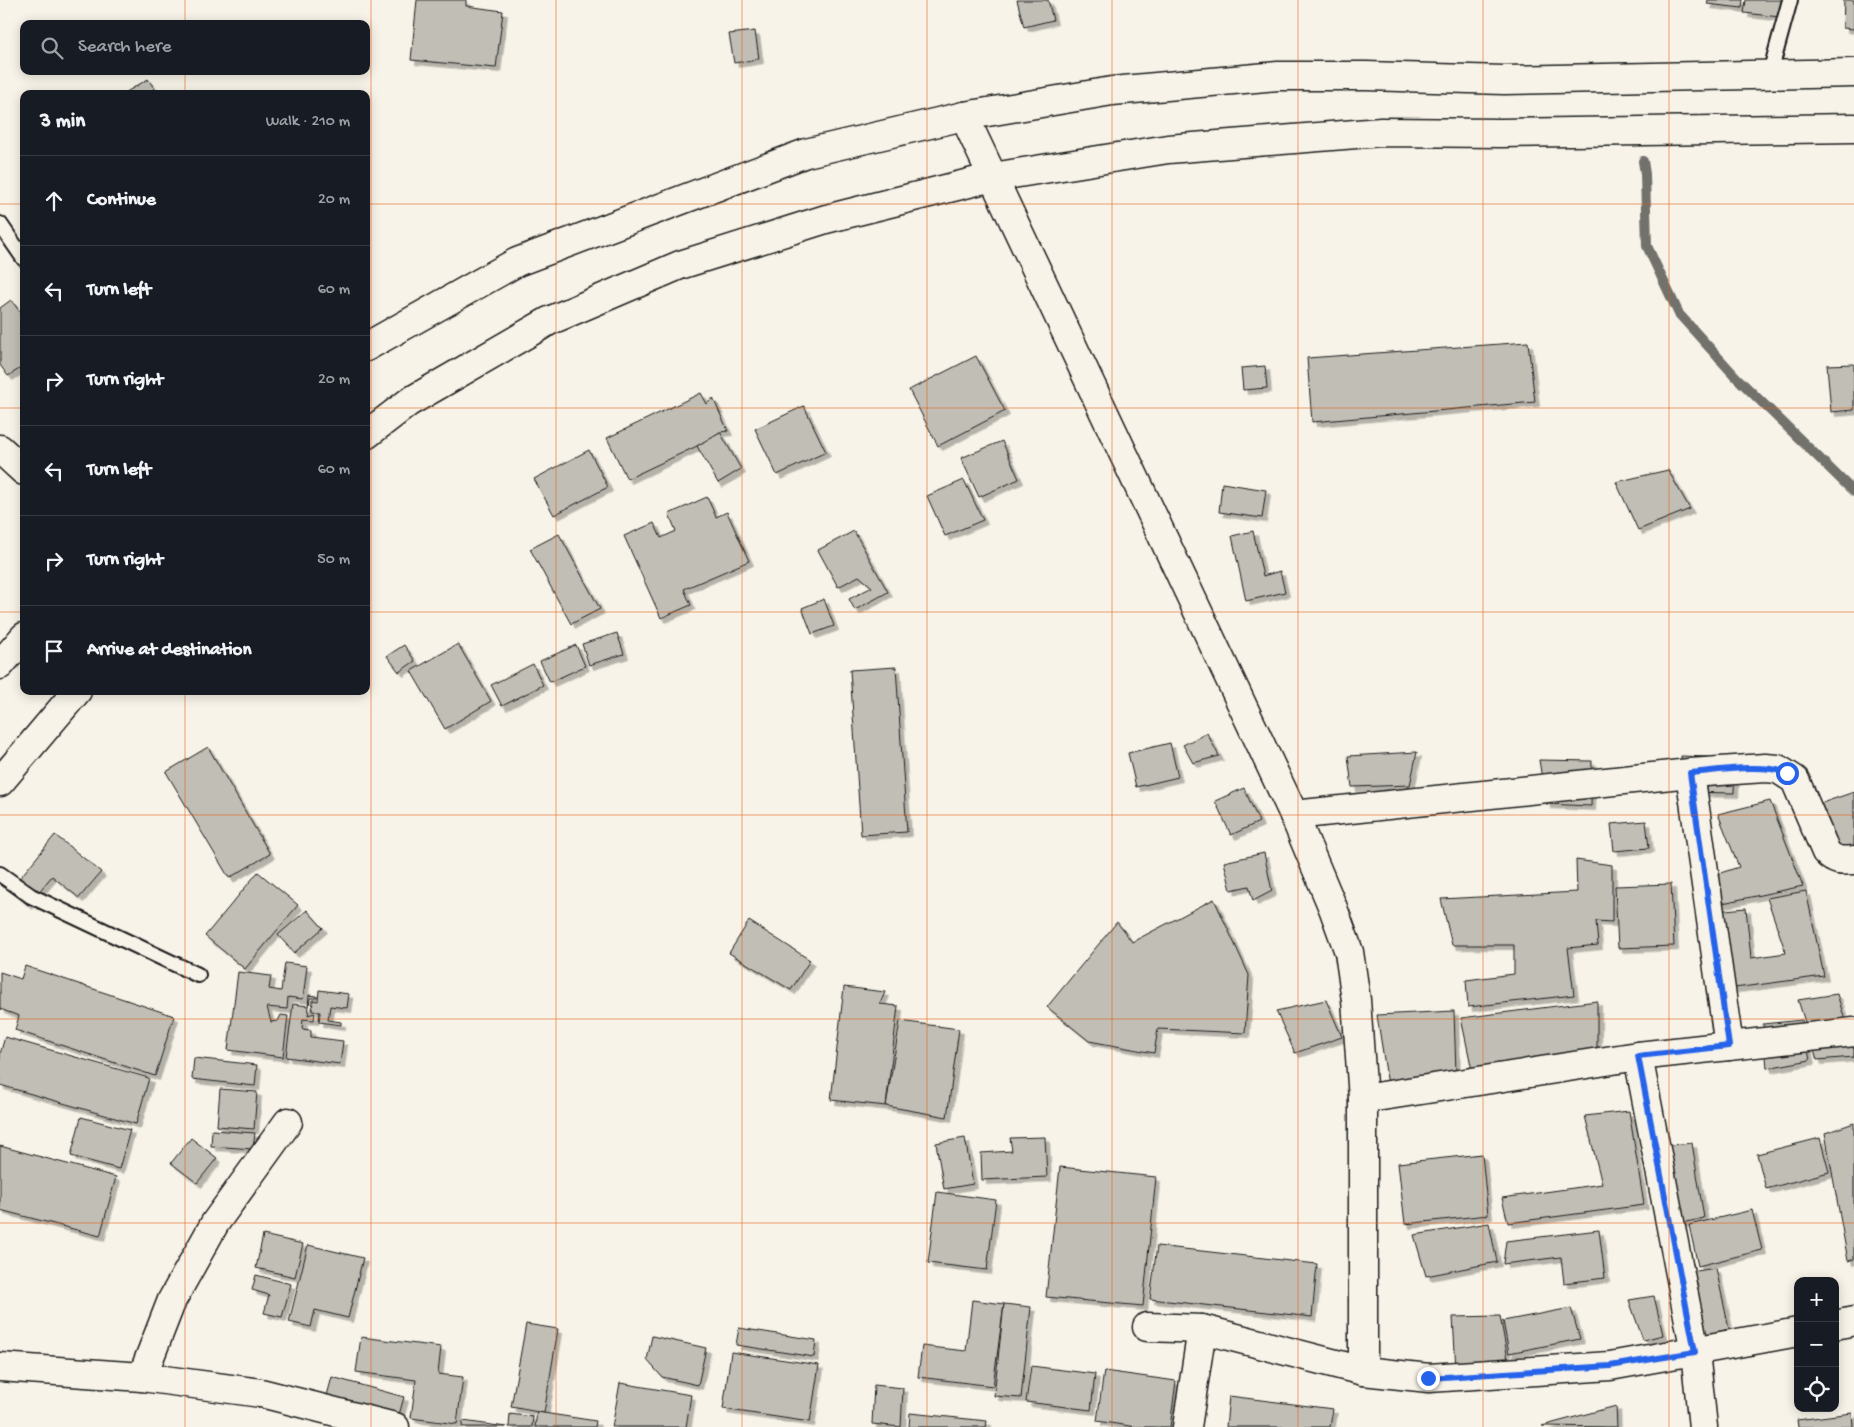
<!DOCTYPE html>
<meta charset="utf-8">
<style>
:root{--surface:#171b24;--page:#20242c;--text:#f1f3f6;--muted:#9ea1a6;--line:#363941}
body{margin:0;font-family:"Gochi Hand",sans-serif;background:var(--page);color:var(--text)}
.controls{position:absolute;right:15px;bottom:15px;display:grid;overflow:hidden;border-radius:10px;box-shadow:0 2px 12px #0003}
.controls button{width:45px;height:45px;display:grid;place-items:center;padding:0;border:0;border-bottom:1px solid var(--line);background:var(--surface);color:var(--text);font:25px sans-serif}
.stop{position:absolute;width:15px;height:15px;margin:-11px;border:4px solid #2563eb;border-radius:50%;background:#fff}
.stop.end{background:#2563eb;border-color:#fff;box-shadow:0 1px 5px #0008}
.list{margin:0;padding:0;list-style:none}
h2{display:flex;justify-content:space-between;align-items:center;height:65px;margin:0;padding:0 20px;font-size:21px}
h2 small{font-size:16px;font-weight:400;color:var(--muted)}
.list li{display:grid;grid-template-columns:32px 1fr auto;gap:15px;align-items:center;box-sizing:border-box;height:90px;padding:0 20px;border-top:1px solid var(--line)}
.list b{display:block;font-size:19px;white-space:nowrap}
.list em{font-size:16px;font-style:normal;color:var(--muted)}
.icon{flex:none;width:28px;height:28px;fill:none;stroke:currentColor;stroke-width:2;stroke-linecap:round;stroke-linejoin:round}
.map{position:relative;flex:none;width:1854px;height:1427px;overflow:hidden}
.search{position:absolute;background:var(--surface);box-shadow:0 2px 12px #0003;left:20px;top:20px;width:350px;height:55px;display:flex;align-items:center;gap:12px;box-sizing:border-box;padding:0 18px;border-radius:10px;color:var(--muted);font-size:19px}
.panel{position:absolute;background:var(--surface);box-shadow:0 2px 12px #0003;left:20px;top:90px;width:350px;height:605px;border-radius:10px}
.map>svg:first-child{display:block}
</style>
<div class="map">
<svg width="1854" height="1427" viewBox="0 0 1854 1427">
<defs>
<filter id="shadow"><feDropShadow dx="4.5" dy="4.5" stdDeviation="0" flood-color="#0004"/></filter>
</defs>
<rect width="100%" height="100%" fill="#f7f3e8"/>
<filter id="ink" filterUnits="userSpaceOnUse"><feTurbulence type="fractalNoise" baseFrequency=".02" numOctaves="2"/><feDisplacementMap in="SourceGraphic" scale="10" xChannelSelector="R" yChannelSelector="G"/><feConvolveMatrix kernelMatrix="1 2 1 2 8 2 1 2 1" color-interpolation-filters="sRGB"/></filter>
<g filter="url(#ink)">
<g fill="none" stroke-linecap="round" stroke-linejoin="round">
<path stroke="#72716c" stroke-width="10" d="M1643 161 1645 174 1647 246 1679 314 1736 377 1854 492"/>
</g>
<g fill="#c0beb5" stroke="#1c1c1c" filter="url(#shadow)">
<path d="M417 0H466V6L503 11 496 68 411 60Z"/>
<path d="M1017 0H1048L1053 20 1024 27Z"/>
<path d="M1708 0H1743L1742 8 1707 4Z"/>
<path d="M1746 0H1782L1780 17 1744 13Z"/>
<path d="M1844 0H1854V29L1843 28Z"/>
<path d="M755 31 759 59 734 63 729 34Z"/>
<path d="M148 79 158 94H123Z"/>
<path d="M11 300 24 317V366L8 376 0 365V308Z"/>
<path d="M1528 342 1535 402 1312 422 1307 358Z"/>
<path d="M976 356 1005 411 938 446 909 390Z"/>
<path d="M1854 364V410L1831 412 1827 365Z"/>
<path d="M1265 366 1267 388 1243 390 1241 368Z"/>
<path d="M701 393 707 404 713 398 728 431 720 432 697 446 627 479 607 438Z"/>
<path d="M804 406 826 452 777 475 755 429Z"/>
<path d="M720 432 741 469 718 483 697 446Z"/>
<path d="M1002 441 1019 479 979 497 961 458Z"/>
<path d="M589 450 608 487 554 515 534 479Z"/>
<path d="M1668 470 1690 509 1638 530 1616 482Z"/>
<path d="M964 480 983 520 945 536 927 496Z"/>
<path d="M1222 483 1266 490 1262 518 1219 512Z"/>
<path d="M707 497 716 517 727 512 749 561 684 589 691 605 661 618 624 536 654 523 661 538 676 531 669 514Z"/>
<path d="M854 531 888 592 855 610 849 599 872 587 859 576 838 587 818 550Z"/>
<path d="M1253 531 1263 576 1280 571 1285 592 1246 601 1232 536Z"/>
<path d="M559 534 600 609 571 624 530 549Z"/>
<path d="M824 599 834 626 812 634 802 608Z"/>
<path d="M617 633 624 654 589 665 582 644Z"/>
<path d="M458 644 491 701 445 729 411 671Z"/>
<path d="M404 645 415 661 399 672 387 656Z"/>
<path d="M576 645 585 666 550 682 540 661Z"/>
<path d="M533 664 543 685 502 706 491 685Z"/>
<path d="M896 667 907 832 861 835 850 670Z"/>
<path d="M1207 733 1219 756 1193 763 1183 745Z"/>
<path d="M1170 743 1178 777 1136 787 1128 753Z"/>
<path d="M208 747 270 854 229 878 166 772Z"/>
<path d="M1417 752 1410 785 1352 787 1348 756Z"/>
<path d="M1681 756 1735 758 1734 793 1684 792Z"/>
<path d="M1539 760 1592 761 1591 806 1546 804Z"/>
<path d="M1244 788 1259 822 1231 835 1215 801Z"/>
<path d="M1854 792V863L1838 869 1810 807Z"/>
<path d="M1770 801 1803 886 1718 904 1711 876 1739 867 1718 814Z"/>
<path d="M1646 821 1649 848 1614 851 1611 824Z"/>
<path d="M55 835 101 872 79 898 52 876 28 905 10 890Z"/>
<path d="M1264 853 1272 891 1253 901 1249 886 1231 890 1224 862Z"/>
<path d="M1576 860 1612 865V922L1596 921 1598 945 1568 948 1574 995 1468 1007 1466 980 1514 974V945H1452L1441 899 1577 892Z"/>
<path d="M258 872 298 905 245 969 205 936Z"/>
<path d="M1671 884 1674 946 1618 948 1615 886Z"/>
<path d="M1806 891 1824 976 1727 989 1715 911 1746 908 1751 958 1786 953 1767 898Z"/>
<path d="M1214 899 1249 975 1245 1033 1158 1029 1154 1053 1089 1041 1047 1007 1117 922 1132 942Z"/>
<path d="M307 910 323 928 294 953 278 935Z"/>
<path d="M749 921 810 960 791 990 729 953Z"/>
<path d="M285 963 307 966 303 999 288 997 287 1009 267 1007 271 1022 278 1021 281 1015 288 1016 283 1057 228 1050 238 972 271 976 269 989 281 991Z"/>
<path d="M25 966 174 1016 155 1076 15 1030 19 1016 0 1009V972L21 979Z"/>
<path d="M844 987 885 992 880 1004 898 1006 886 1106 831 1100Z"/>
<path d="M319 990 349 994 347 1008 330 1006 328 1020 341 1022V1025L319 1022 320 1012 312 1011 313 1000 318 1001Z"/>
<path d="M1837 994 1854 1050V1057L1817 1060 1798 1000Z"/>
<path d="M309 995 317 996V998H310L308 1015 315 1013 314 1020 303 1019 302 1029 311 1030V1037L343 1041 340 1064 286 1057 293 1004 308 1006Z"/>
<path d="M1326 1000 1342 1037 1295 1053 1276 1011Z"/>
<path d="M1597 1001V1059L1473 1075 1461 1018Z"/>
<path d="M1454 1011 1456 1074 1388 1085 1377 1015Z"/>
<path d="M1802 1020 1810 1060 1767 1068 1763 1024Z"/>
<path d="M900 1021 959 1029 947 1117 886 1106Z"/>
<path d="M5 1037 149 1078 136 1124 0 1085V1054Z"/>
<path d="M194 1058 257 1065 255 1086 192 1079Z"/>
<path d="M220 1089 257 1092 254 1129 217 1126Z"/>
<path d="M1629 1111 1644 1205 1508 1223 1502 1198 1602 1184 1585 1116Z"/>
<path d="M81 1117 130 1130 119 1169 71 1156Z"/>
<path d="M1854 1123V1259L1848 1261 1825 1133Z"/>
<path d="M212 1130 255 1133 253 1149 211 1146Z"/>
<path d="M1045 1137 1047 1177 982 1180 981 1153 1012 1151 1010 1138Z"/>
<path d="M191 1138 217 1158 197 1183 171 1163Z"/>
<path d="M965 1138 973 1184 944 1189 936 1143Z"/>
<path d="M1820 1138 1829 1172 1766 1189 1757 1154Z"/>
<path d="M1692 1143 1704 1218 1678 1224 1660 1146Z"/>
<path d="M0 1146 116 1177 100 1236 0 1210Z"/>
<path d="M1482 1154 1488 1215 1405 1224 1398 1163Z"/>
<path d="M1060 1167 1156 1177 1143 1306 1046 1297Z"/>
<path d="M937 1192 996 1200 987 1270 928 1263Z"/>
<path d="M1752 1210 1762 1250 1698 1266 1689 1225Z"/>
<path d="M1489 1223 1497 1262 1426 1276 1414 1235Z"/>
<path d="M1599 1230 1605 1278 1564 1283 1561 1257 1503 1264 1506 1241Z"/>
<path d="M263 1235 303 1244 295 1277 256 1268Z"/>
<path d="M308 1245 363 1258 348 1318 315 1310 311 1327 289 1322Z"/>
<path d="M1157 1246 1317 1264 1312 1317 1150 1299Z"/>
<path d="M1716 1268 1729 1329 1696 1337 1683 1273Z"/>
<path d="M256 1275 291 1284 282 1317 264 1313 269 1295 252 1290Z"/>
<path d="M1654 1296 1663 1335 1643 1340 1629 1300Z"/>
<path d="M972 1300 1004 1304 993 1386 918 1377 922 1346 966 1351Z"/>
<path d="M1004 1304 1031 1307 1021 1398 994 1396Z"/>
<path d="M1571 1308 1580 1339 1509 1353 1503 1321Z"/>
<path d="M1500 1316 1509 1365 1456 1370 1453 1317Z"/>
<path d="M526 1324 558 1329 544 1413 511 1407Z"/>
<path d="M739 1328 816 1340 814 1357 736 1345Z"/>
<path d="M652 1336 706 1348 698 1385 662 1377 647 1360Z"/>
<path d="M361 1337 441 1347 438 1374 463 1377 457 1424 411 1418 416 1380 356 1372Z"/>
<path d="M731 1352 819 1365 810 1422 723 1409Z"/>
<path d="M1031 1366 1095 1374 1091 1410 1026 1402Z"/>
<path d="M1104 1371 1176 1381 1170 1427H1136L1097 1421Z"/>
<path d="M332 1377 404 1397 397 1422 325 1403Z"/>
<path d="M620 1383 691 1395 686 1427H612Z"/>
<path d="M874 1385 903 1388 901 1427 872 1424Z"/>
<path d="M1229 1396 1333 1409 1330 1427H1226Z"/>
<path d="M1616 1406 1617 1427 1542 1426Z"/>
<path d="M537 1412 596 1421 595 1427H535Z"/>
<path d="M910 1413 987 1421 986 1427H909Z"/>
<path d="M1852 1413 1853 1427H1798L1797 1420Z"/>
<path d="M510 1414 533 1417 532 1427H509Z"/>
<path d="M463 1421 506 1427H462Z"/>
</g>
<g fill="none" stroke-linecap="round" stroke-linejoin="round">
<defs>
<g id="service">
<path d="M1770 73 1790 0"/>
<path d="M0 224 24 259"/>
<path d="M0 874 31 896 198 975"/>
</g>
<g id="minor">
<path d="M964 116 1294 815 1333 908 1349 952 1356 1000 1363 1099V1371"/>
<path d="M1690 773 1729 1046"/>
<path d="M1294 815 1690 773 1765 768 1778 769 1795 780 1826 852C1835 862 1842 861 1854 860"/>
<path d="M1638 1056 1695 1352 1703 1427"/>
<path d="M1363 1099 1638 1056 1854 1032"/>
<path d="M1835 1325 1854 1321"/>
<path d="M1147 1327 1202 1329 1363 1371 1429 1378 1610 1366 1798 1332"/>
<path d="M0 1367 142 1377 261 1393 395 1427"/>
<path d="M142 1377 172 1300 215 1223 288 1122"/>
<path d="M1187 1427 1202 1329"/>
</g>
<path id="tertiary" d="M0 449 24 471"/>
<g id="trunk">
<path d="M366 347 517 262 806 153 964 116 1112 91 1278 76H1366L1504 80 1854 73"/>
<path d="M366 435 409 402 549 321 680 265 826 219 993 177 1168 149 1381 132 1501 133 1854 128"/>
<path d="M0 665 24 637"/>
<path d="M0 782 77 691"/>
</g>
</defs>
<use href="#service" stroke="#1c1c1c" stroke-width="18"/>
<use href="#minor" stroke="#1c1c1c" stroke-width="31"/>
<use href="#tertiary" stroke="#1c1c1c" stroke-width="31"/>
<use href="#trunk" stroke="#1c1c1c" stroke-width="31"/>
<use href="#service" stroke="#f7f3e8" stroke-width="14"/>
<use href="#minor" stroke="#f7f3e8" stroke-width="28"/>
<use href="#tertiary" stroke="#f7f3e8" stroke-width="28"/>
<use href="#trunk" stroke="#f7f3e8" stroke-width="28"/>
</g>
</g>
<g fill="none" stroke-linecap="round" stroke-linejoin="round" filter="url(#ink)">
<path stroke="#2563eb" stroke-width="6" d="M1428 1378 1610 1366 1695 1352 1638 1056 1729 1046 1690 773C1715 771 1764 763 1787 773"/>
</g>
<path fill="none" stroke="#e8590c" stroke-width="1" stroke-opacity="0.55" d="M185 0V24M371 0V1427M556 0V1427M742 0V1427M927 0V1427M1112 0V1427M1298 0V1427M1483 0V1427M1669 0V1427M185 71V94M0 204H24M366 204H1854M0 408H24M366 408H1854M0 612H24M366 612H1854M185 691V1427M0 815H1854M0 1019H1854M0 1223H1854"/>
</svg>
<div class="controls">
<button>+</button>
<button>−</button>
<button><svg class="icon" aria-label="locate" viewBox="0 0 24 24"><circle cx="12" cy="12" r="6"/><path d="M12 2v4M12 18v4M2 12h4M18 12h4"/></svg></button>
</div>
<div class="stop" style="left:1787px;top:773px"></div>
<div class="stop end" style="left:1428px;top:1378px"></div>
<div class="search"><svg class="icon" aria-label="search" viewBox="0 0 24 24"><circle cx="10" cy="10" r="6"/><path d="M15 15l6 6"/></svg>Search here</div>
<section class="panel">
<h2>3 min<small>Walk · 210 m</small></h2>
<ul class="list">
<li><svg class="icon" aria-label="ahead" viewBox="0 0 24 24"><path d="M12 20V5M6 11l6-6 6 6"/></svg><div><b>Continue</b></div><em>20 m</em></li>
<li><svg class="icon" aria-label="left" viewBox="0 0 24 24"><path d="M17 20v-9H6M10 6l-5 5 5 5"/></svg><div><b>Turn left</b></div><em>60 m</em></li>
<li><svg class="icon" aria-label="right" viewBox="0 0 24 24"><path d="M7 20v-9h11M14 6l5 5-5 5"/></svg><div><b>Turn right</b></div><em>20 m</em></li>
<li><svg class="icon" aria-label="left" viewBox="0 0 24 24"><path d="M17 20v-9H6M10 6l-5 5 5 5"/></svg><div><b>Turn left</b></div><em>60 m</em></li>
<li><svg class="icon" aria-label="right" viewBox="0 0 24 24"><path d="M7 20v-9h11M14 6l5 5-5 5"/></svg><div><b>Turn right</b></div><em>50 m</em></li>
<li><svg class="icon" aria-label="arrive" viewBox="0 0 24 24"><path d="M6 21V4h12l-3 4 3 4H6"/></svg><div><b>Arrive at destination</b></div></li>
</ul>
</section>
</div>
